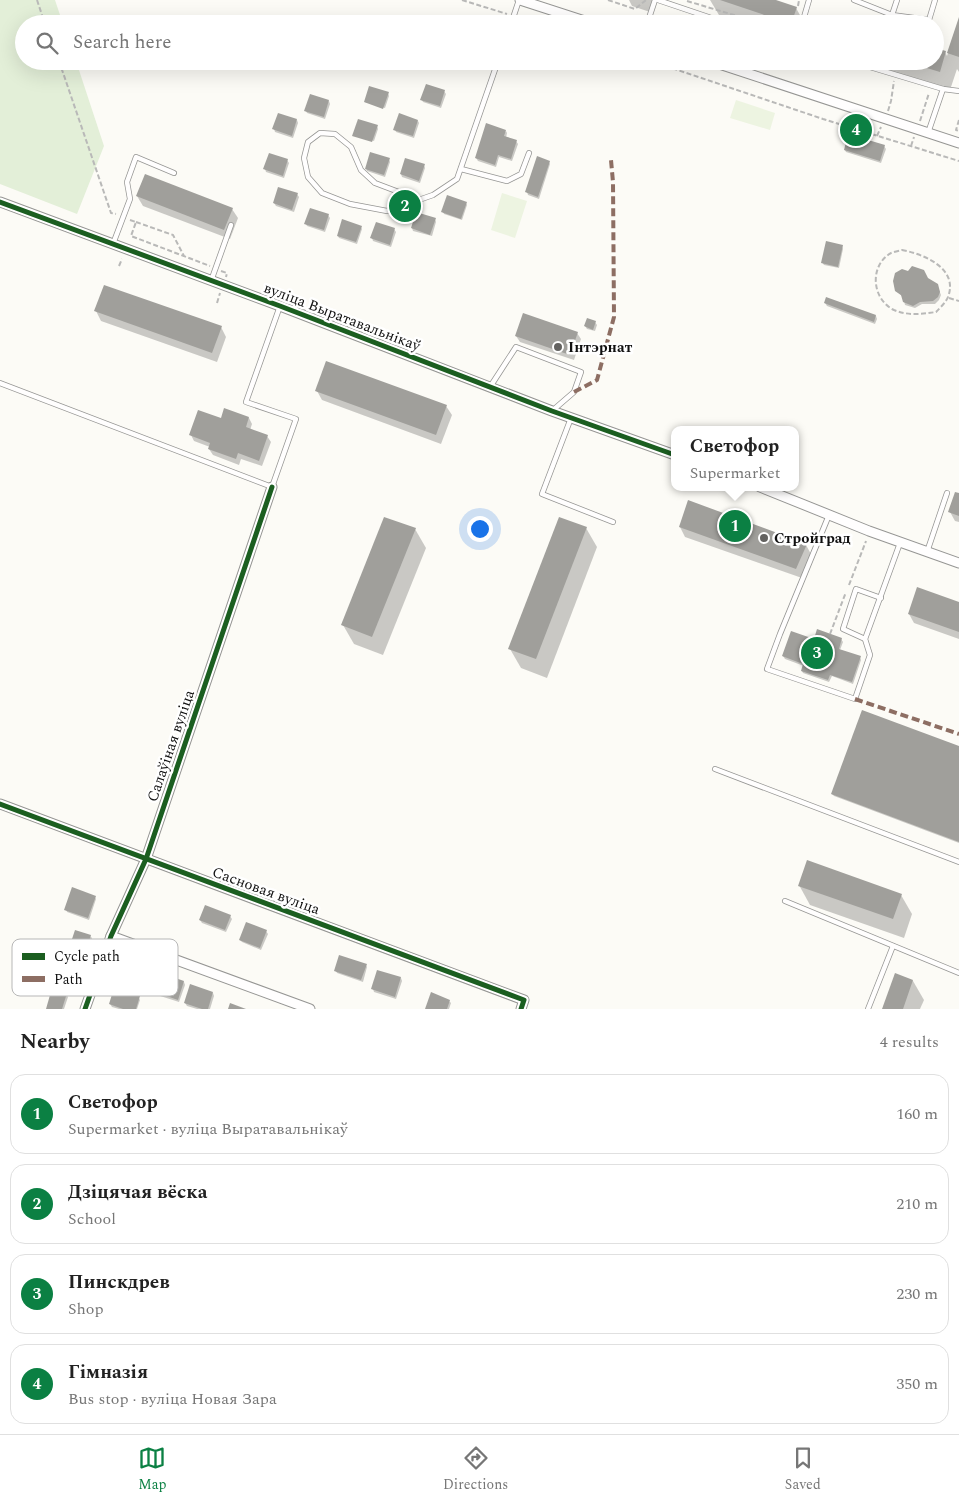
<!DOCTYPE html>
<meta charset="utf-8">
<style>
:root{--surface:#fff;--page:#f6f6f6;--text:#222;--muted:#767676;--line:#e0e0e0;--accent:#0b8043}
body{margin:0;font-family:Spectral,serif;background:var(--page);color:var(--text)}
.you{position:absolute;left:479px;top:528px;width:18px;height:18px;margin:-12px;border:4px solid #fff;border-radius:50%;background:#1a73e8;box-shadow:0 0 0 8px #1a73e833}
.badge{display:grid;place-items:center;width:32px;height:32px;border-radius:50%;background:var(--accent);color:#fff;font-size:16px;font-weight:700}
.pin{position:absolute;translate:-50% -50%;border:2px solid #fff;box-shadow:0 1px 5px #0006}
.popup{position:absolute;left:671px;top:426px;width:128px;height:65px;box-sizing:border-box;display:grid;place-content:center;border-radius:10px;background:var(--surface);filter:drop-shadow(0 1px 4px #0005);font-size:16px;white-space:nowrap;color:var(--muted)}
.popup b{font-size:19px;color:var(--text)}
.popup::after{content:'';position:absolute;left:50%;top:100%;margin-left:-10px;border:10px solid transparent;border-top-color:var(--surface)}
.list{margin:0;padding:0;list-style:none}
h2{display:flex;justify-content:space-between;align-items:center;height:65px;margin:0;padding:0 20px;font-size:21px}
h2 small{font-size:16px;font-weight:400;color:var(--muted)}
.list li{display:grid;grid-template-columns:32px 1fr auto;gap:15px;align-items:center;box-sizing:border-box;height:80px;margin:0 10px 10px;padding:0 10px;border:1px solid var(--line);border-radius:15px}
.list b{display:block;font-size:19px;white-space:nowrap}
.list p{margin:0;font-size:16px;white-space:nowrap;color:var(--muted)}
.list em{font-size:16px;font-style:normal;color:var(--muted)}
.icon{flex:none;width:28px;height:28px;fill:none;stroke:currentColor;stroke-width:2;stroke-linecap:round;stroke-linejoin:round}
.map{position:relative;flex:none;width:959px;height:1009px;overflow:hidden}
.search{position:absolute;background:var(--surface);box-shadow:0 5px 20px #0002;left:15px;right:15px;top:15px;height:55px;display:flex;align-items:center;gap:12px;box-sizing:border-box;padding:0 18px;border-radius:28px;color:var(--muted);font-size:19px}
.sheet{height:425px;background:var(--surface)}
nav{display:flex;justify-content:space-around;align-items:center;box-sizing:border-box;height:70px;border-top:1px solid var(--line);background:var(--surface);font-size:14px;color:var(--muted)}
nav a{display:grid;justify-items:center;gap:2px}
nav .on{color:var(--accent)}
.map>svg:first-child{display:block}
</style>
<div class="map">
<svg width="959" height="1009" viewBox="0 0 959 1009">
<rect width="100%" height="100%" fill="#fcfbf6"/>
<path fill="#e3efd8" d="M0 0H55L63 24H24V61H76L104 146 77 214 0 184Z"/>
<g fill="#edf4e1">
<path d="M736 100 775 113 770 130 730 118Z"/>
<path d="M502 193 527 201 515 238 491 230Z"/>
</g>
<g fill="#0003">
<path d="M629 0H653L650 12 632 6Z"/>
<path d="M710 0H772L796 8 805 24H746L719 15Z"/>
<path d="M959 20V72L957 69 950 90 859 61H935L945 52 947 56Z"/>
<path d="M444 91 446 94 441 108 423 102 422 100Z"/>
<path d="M388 93 389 96 385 108 365 102Z"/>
<path d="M329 101 330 104 325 119 307 113 306 111Z"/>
<path d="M297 120 298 123 293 138 275 132 274 129Z"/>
<path d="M418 121 419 123 414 138 396 132 395 129Z"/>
<path d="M377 126 378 129 374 141 354 135Z"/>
<path d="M506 131 507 133 506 138 516 141 518 144 512 161 499 157 496 167 478 161 476 158Z"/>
<path d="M884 146 886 149 881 163 846 152 845 150Z"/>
<path d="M389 159 390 162 385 177 367 171 366 168Z"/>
<path d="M287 160 289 163 284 178 266 172 265 169Z"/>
<path d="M549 162 550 164 539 199 528 195 527 192Z"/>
<path d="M424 165 425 168 420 183 402 177 401 174Z"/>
<path d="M297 194 299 197 294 212 276 206 274 203Z"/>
<path d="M137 196 232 209 238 218 230 239 143 206Z"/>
<path d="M466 203 467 205 462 220 444 214 443 212Z"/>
<path d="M328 215 330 218 325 232 307 226 306 224Z"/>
<path d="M435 219 436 222 432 236 413 231 412 228Z"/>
<path d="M361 227 362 229 357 244 339 238 338 236Z"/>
<path d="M394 229 396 232 391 247 373 241 372 238Z"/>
<path d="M842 246 843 249 839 268 824 265 822 262Z"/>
<path d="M908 272 937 285 941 295 939 300 935 304H922L915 308 905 305 903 297 896 291Z"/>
<path d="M825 303 876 316 877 319 875 324 827 306Z"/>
<path d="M96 311 221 327 226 337 217 362 101 321Z"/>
<path d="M595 322 597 325 595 331 587 329 585 326Z"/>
<path d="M577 333 581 339 574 360 520 342 516 336Z"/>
<path d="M317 391 446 406 452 415 441 444 322 400Z"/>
<path d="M249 418 252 424 250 430 267 436 271 442 262 466 241 459 239 465 213 455 209 449 210 447 194 441 191 435 221 419Z"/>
<path d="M959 494V522L955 521 950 512Z"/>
<path d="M680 527 806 545 811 554 802 578 685 537Z"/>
<path d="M586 528 597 547 547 678 521 668 510 649Z"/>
<path d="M415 529 426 548 383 655 354 644 343 625Z"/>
<path d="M959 603V639L914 623 909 614Z"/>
<path d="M841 639 843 642 840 650 860 657 861 660 853 684 832 676 829 682 803 673 802 671 804 666 785 659 783 656 814 641Z"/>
<path d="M959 748V843L834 796 832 794Z"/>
<path d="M799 885 901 895 912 914 904 938 810 905Z"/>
<path d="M95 897 96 899 89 920 67 912 66 909Z"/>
<path d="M230 916 232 919 226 932 202 923 200 920Z"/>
<path d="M266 931 268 934 261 950 242 942 240 940Z"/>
<path d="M90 936 92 938 87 952 73 947 71 945Z"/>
<path d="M366 965 367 967 363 982 337 973 336 971Z"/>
<path d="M76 967 77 969 72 984 56 979 55 976Z"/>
<path d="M896 975 913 981 924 1000 920 1009H883Z"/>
<path d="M401 978 402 981 396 999 374 992 373 989Z"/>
<path d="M184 982 185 985 179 1002 157 995 156 992Z"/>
<path d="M213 993 214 996 210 1009H197L187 1006 185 1003Z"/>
<path d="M66 994 68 997 64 1009H47Z"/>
<path d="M139 998 140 1000 137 1009H119L112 1007 110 1004Z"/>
<path d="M449 1001 451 1003 449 1009H426Z"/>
</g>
<g fill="#a09f9b">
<path d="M720 0H776L797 7 791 24Z"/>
<path d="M831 15 858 23V24H829Z"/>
<path d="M959 17V57L947 53Z"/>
<path d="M935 48 946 51 940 72 907 62 935 61Z"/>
<path d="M426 84 445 90 440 106 420 100Z"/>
<path d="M369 86 389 92 383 109 364 102Z"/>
<path d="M310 94 329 100 324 117 304 111Z"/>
<path d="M278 113 297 119 292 136 272 129Z"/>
<path d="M399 113 418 120 413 136 393 130Z"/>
<path d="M358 119 378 125 372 142 352 136Z"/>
<path d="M486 123 506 130 504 136 517 140 511 159 498 155 495 165 475 158Z"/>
<path d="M848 134 885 145 880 161 844 150Z"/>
<path d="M370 152 390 158 384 175 365 169Z"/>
<path d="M269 153 288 159 283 176 263 169Z"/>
<path d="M537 156 550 161 538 197 525 192Z"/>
<path d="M405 158 425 164 419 181 400 174Z"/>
<path d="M145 174 233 208 224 230 136 196Z"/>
<path d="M278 187 298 193 292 210 273 203Z"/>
<path d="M447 195 467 202 461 219 441 212Z"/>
<path d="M310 208 329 214 324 230 304 224Z"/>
<path d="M416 212 436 218 430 235 411 228Z"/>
<path d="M342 219 362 226 356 242 337 236Z"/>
<path d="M376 222 395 228 390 245 370 238Z"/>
<path d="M826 241 843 245 838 267 821 263Z"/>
<path d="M912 266 924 270 928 278 938 284 940 292 938 297 933 301 920 302 913 306 903 302 901 295 895 291 893 281 895 273 902 269 908 271Z"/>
<path d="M104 285 222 326 212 353 94 311Z"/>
<path d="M826 297 876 315 874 322 824 303Z"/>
<path d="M523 313 578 332 570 355 515 336Z"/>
<path d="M587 318 596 321 593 330 584 326Z"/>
<path d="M326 361 447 405 436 435 315 391Z"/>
<path d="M224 408 249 417 246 427 268 435 259 461 238 453 236 459 208 449 210 443 189 435 198 410 221 418Z"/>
<path d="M955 492 959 493V516L948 512Z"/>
<path d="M688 500 807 544 796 569 679 527Z"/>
<path d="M384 517 416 528 372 637 341 625Z"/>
<path d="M559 517 587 527 536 659 508 649Z"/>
<path d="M917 587 959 602V632L908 614Z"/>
<path d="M817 629 842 638 839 649 861 656 852 682 830 675 828 680 801 671 803 664 782 656 791 631 814 639Z"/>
<path d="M862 710 959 746V842L831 794Z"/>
<path d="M807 860 902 894 893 919 798 886Z"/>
<path d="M72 887 96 896 88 918 64 910Z"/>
<path d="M205 905 231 915 225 930 199 920Z"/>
<path d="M246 922 267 930 260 948 239 940Z"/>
<path d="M75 930 91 935 86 950 70 945Z"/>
<path d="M339 955 367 964 361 980 334 971Z"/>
<path d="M60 960 77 966 71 982 53 976Z"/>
<path d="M377 970 401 977 395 997 371 989Z"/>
<path d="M161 973 184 981 178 1000 155 992Z"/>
<path d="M895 973 913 980 903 1009H882Z"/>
<path d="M190 984 213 992 208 1009H202L184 1003Z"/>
<path d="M52 988 67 993 62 1009H46Z"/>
<path d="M114 988 140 996 136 1009H123L109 1004Z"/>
<path d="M431 992 450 1000 447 1009H425Z"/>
<path d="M230 1003 246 1009H228Z"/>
</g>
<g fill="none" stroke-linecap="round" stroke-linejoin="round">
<defs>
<g id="service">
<path d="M658 0 729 24"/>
<path d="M854 0 892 15 897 0"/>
<path d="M892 15 929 20 935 0"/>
<path d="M511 24 519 0"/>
<path d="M647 24 655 0"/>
<path d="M802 24 809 0"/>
<path d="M850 61 943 89 928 133"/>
<path d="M943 89 959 91"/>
<path d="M461 169 507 181 521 174 529 153"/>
<path d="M420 200 375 183 361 170 351 147 335 134 320 133 308 142 304 158 308 177 322 193 350 204 387 211 433 195 457 179 498 61"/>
<path d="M113 244 130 199 127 182 136 157 174 173"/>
<path d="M211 281 231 225"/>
<path d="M0 383 272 487 296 419 246 402 280 306"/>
<path d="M490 387 516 347 581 372 574 392 552 411"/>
<path d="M571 418 542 494 613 522"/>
<path d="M829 515 780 634 767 669 855 699 870 655 865 639 900 543"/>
<path d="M927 552 947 493"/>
<path d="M865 639 843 629 856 589 881 598"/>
<path d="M715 769 959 862"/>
<path d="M785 901 959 973"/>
<path d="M868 1009 893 946"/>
</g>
<g id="minor">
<path d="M520 0 594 24"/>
<path d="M710 61 959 143"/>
<path d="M0 202 280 306 552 411 675 455"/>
<path d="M760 487 869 531 959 563"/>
<path d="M0 804 524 1000 521 1009"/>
<path d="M111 936 310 1009"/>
<path d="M85 1009 111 936 146 859 272 487"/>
</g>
</defs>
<use href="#service" stroke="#969694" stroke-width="6"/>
<use href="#minor" stroke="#969694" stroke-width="11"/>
<g stroke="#b9b9b8" stroke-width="2" stroke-dasharray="5 2.5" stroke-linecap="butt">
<path d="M37 0 45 24"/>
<path d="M462 0 507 14"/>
<path d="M608 0 635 9 646 0"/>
<path d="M687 1 764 24"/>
<path d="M798 6 799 0"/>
<path d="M521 19 536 24"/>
<path d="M59 61 111 213 116 214"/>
<path d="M651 61 823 119 959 161"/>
<path d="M888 111 891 101 894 81"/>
<path d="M959 120 956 130 959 131"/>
<path d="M920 121 929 93"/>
<path d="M877 136 881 127"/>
<path d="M911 146 914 137"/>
<path d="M130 220 136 222 131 236 210 266"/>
<path d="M136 222 173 235 184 256"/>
<path d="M902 250C923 254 959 268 948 297 946 302 940 308 936 312 922 314 908 316 894 310 873 300 869 269 888 255 891 252 898 251 902 250Z"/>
<path d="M119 266 122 259"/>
<path d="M221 271 227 273 226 277"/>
<path d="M949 298 959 301"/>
<path d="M217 303 220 293"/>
<path d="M849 585 866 541"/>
<path d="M830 634 846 592"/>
</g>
<use href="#service" stroke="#fffefe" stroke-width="4.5"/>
<use href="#minor" stroke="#fffefe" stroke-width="9"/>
<g stroke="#8d6e63" stroke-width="4" stroke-dasharray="8 4" stroke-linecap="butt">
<path d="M574 392 597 380 614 317 613 182 611 160"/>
<path d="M855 699 959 734"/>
</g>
<defs>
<g id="cycleway">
<path d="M0 202 280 306 552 411 675 455"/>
<path d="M0 804 524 1000 521 1009"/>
<path d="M85 1009 111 936 146 859 272 487"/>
</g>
</defs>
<use href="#cycleway" stroke="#fff" stroke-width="8"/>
<use href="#cycleway" stroke="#1b5e20" stroke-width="5"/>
</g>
<g fill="#636260" stroke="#fff" stroke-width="2">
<circle cx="558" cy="347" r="5"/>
<circle cx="764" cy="538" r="5"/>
</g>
<g text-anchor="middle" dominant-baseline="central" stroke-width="5" stroke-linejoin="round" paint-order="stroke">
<g font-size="15" fill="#101010" stroke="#fff">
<text transform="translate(342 317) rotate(21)">вуліца Выратавальнікаў</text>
<text transform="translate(171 746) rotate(-71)">Салаўіная вуліца</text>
<text transform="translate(266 891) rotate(20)">Сасновая вуліца</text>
</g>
<g font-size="15" font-weight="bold" fill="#101010" stroke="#fff" text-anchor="start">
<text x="568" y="347">Інтэрнат</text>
<text x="774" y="538">Стройград</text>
</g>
</g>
<rect x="12" y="939" width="166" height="57" rx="8" fill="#fff" stroke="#b7b7b7" stroke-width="1"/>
<rect x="22" y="953" width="23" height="7" fill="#1b5e20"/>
<rect x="22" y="976" width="23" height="6" fill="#8d6e63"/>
<g font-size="14" fill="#101010">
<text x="54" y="961">Cycle path</text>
<text x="54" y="984">Path</text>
</g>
</svg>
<div class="you"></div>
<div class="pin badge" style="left:735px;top:526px">1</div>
<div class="popup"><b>Светофор</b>Supermarket</div>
<div class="pin badge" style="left:405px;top:206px">2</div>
<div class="pin badge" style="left:817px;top:653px">3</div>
<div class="pin badge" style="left:856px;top:130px">4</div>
<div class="search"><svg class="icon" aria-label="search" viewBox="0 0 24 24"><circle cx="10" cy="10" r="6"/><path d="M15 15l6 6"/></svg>Search here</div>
</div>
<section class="sheet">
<h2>Nearby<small>4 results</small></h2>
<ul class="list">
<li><span class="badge">1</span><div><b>Светофор</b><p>Supermarket · вуліца Выратавальнікаў</p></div><em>160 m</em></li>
<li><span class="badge">2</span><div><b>Дзіцячая вёска</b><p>School</p></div><em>210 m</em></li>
<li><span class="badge">3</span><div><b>Пинскдрев</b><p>Shop</p></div><em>230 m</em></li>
<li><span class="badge">4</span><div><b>Гімназія</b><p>Bus stop · вуліца Новая Зара</p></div><em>350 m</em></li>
</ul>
</section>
<nav>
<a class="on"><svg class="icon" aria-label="map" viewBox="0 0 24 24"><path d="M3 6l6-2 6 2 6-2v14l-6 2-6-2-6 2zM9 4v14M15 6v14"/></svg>Map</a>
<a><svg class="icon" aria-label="directions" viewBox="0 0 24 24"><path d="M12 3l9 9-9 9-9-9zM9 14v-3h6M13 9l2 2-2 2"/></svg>Directions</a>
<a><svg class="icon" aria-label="saved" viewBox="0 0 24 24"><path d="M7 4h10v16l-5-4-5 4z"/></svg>Saved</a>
</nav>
